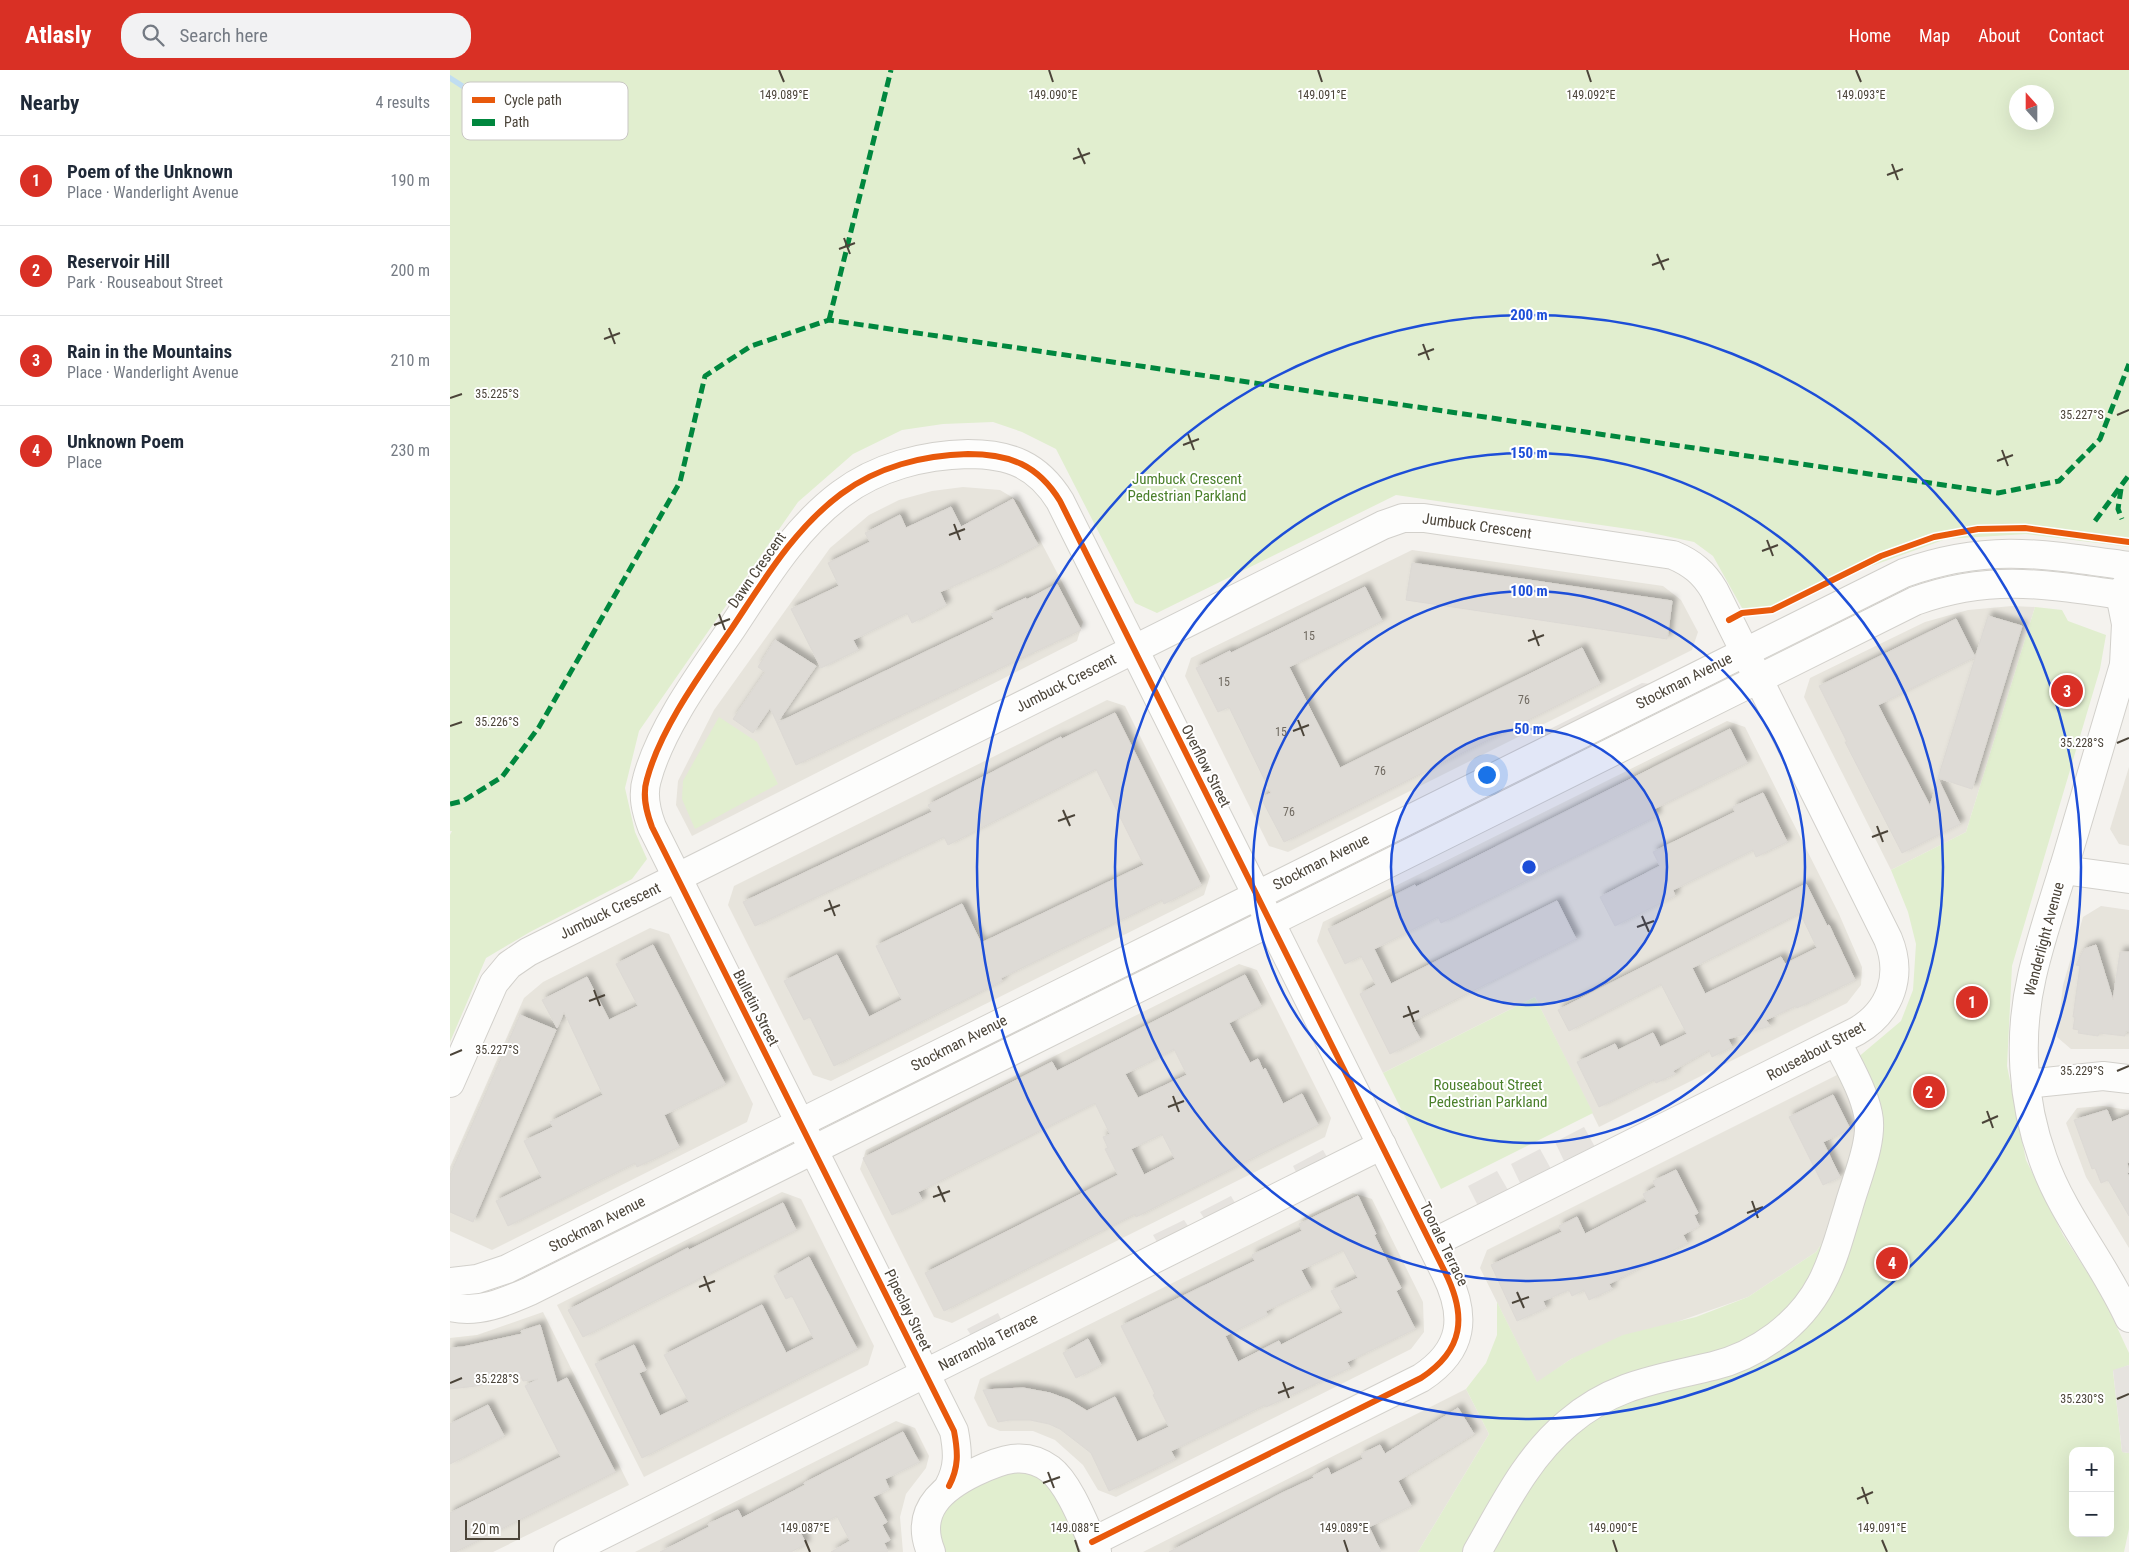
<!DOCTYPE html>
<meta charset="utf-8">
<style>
:root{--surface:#fff;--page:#f2f2f3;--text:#1f2937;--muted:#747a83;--line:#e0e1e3;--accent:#d93025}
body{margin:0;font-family:"Roboto Condensed",sans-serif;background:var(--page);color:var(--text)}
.controls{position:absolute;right:15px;bottom:15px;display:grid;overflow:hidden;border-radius:10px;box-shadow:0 5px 20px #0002}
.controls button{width:45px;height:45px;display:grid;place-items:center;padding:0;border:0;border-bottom:1px solid var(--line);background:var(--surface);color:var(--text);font:25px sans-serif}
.compass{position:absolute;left:1559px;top:15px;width:45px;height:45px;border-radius:50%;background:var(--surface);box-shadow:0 5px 20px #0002;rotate:339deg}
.scale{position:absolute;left:15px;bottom:12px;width:55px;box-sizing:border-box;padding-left:5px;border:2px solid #4b4439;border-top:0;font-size:14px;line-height:18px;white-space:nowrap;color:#4b4439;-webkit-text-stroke:4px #fff;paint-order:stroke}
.you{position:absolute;left:1036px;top:704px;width:18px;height:18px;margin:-12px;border:4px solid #fff;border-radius:50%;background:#1a73e8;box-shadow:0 0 0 8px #1a73e833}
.badge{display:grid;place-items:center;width:32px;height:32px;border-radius:50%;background:var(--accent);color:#fff;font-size:16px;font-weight:700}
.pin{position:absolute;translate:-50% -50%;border:2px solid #fff;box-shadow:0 1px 5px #0006}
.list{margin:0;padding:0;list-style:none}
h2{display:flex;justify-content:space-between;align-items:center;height:65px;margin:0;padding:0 20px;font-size:21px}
h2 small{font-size:16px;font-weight:400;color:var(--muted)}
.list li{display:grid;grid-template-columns:32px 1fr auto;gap:15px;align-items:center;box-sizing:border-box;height:90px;padding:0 20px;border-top:1px solid var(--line)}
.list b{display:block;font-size:19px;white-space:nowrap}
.list p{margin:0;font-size:16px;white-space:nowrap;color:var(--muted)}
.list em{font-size:16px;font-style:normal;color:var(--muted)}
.icon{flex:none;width:28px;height:28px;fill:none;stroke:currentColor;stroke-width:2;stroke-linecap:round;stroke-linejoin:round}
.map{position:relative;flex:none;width:1679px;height:1482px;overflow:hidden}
header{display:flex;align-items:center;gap:30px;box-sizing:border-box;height:70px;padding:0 25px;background:var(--accent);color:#fff}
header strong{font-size:24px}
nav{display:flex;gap:28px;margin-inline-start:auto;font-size:18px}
.search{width:350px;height:45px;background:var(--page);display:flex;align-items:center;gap:12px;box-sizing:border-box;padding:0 18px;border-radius:20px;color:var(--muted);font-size:19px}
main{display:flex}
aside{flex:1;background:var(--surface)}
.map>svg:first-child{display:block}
</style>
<header>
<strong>Atlasly</strong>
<div class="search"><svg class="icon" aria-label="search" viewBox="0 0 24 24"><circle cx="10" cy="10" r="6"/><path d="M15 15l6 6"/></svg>Search here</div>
<nav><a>Home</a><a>Map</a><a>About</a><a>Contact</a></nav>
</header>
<main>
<aside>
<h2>Nearby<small>4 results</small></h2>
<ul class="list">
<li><span class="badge">1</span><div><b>Poem of the Unknown</b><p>Place · Wanderlight Avenue</p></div><em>190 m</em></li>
<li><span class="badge">2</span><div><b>Reservoir Hill</b><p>Park · Rouseabout Street</p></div><em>200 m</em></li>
<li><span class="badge">3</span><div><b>Rain in the Mountains</b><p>Place · Wanderlight Avenue</p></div><em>210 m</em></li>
<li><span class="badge">4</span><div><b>Unknown Poem</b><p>Place</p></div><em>230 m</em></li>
</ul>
</aside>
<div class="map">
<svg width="1679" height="1482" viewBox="0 0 1679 1482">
<defs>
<filter id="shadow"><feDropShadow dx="4.5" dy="-4.5" stdDeviation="2.5" flood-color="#0004"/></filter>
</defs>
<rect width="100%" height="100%" fill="#f4f2ee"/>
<g fill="#e7e4dc">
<path d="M513 417 550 420 570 432 633 552 627 571 242 766 226 735 228 711 264 640 380 478 419 445 449 430 482 421Z"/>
<path d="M962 480 1213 516 1231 530 1248 562 1242 580 838 782 819 776 735 606 741 588Z"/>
<path d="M1562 536 1585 537 1516 762 1441 800 1354 627 1360 608 1475 552 1518 540Z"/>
<path d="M657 630 675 636 760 806 754 825 381 1011 363 1005 278 835 284 816Z"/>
<path d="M1277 651 1295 657 1389 844 1412 897 1411 915 1397 933 1149 1057 1085 927 933 1003 867 871 873 852Z"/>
<path d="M1679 697V776L1669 774 1660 759Z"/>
<path d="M1651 836 1679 840V979H1621L1607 967 1613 915 1633 847Z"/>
<path d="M200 858 219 864 303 1034 297 1052 42 1180 0 1161V1097L74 928 93 912Z"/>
<path d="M789 894 807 900 881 1048 875 1067 502 1253 484 1247 410 1099 416 1080Z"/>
<path d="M1387 1005 1404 1039 1408 1080 1385 1154 1366 1182 1298 1227 1121 1289 1087 1313 1030 1198 1037 1180Z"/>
<path d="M1653 1036 1679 1040V1178L1636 1107 1616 1053 1627 1038Z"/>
<path d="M332 1122 351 1129 424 1276 418 1295 194 1407 107 1235Z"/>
<path d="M903 1123 922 1129 973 1232 974 1262 961 1279 666 1427 648 1420 633 1395 605 1370 583 1361H550L538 1356 524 1328 530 1309Z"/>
<path d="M93 1242 179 1415 43 1482H0V1268L27 1265Z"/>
<path d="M1016 1319 1039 1364 968 1482H693Z"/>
<path d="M446 1351 465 1358 479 1386 476 1398 456 1424 450 1447 453 1482H185Z"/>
</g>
<g fill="#e1eecf" fill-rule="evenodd">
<path d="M0 0H1679V477L1576 464 1496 469 1416 498 1345 531 1325 543 1303 544 1292 538 1263 486 1244 472 1192 461 946 425 707 543 685 533 606 379 572 362 543 352 493 354 452 360 403 384 348 432 189 661 175 718 185 762 197 789 182 809 80 862 36 888 0 972V765L2 761H0ZM1566 22H1596V52H1566Z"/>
<path d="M1585 537 1612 540 1618 551 1656 565 1650 599 1562 896 1557 996 1576 1090 1613 1165 1652 1225 1679 1283V1295L1663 1301 1672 1382 1679 1383V1459L1674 1482H968L1039 1364 1016 1319 1036 1293 1047 1265V1232L1087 1312 1121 1289 1173 1265 1246 1247 1298 1227 1366 1182 1385 1154 1408 1080 1404 1039 1387 1005 1451 951 1463 920 1466 874 1458 842 1441 800 1516 762ZM1623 1381H1660V1463H1623Z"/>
<path d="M269 647 307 672 328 714 245 759 232 729 233 711Z"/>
<path d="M1085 927 1143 1043 991 1119 933 1003Z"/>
<path d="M545 1397 575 1399 603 1418 636 1482H494L489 1459 490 1443Z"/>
</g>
<g fill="#e6e3df">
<path d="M1192 613 1203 614 1089 671 1094 662Z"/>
<path d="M1134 1057 1145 1077 1115 1093 1105 1072Z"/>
<path d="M1090 1079 1101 1099 1071 1115 1061 1094Z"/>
<path d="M873 1080 877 1087 846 1102 843 1096Z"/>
<path d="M1047 1101 1058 1120 1028 1136 1018 1116Z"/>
<path d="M781 1126 785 1133 754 1148 750 1142Z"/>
<path d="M734 1150 738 1156 707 1172 703 1165Z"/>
<path d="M548 1243 551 1249 521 1265 517 1259Z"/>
<path d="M1679 1295V1383L1672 1382 1663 1300Z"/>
</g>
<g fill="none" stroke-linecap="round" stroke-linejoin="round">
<path stroke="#c0ddf1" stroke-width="5.5" d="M0 8 76 57"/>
</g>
<g fill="#dedbd6" stroke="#dcd9d4" fill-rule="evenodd" filter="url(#shadow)">
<path d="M563 429 588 475 544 498 490 522 496 535 462 553 457 543 403 570 408 580 371 598 341 539 389 516 378 493 420 472 415 463 450 445 456 458 501 437 511 457Z"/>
<path d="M962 493 1222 531 1217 569 956 530Z"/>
<path d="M607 514 631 560 346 695 327 653 544 549 541 544 576 528V530Z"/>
<path d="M915 517 932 551 839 597 890 698 1132 578 1150 614 834 772 811 728 821 723 779 637 768 642 746 598 780 581 781 583Z"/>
<path d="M1538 546 1572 556 1522 719 1488 708Z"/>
<path d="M1506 549 1525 587 1428 635 1480 736 1488 709 1510 754 1452 783 1395 672H1397L1369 616Z"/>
<path d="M325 570 366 596 327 653 320 638 303 663 283 649 315 602 308 597Z"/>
<path d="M665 643 751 815 714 834 712 830 551 908 552 911 384 996 360 947 354 950 334 911 387 885 419 947 452 930 426 876 512 834 531 873 694 795 646 699 498 775 494 767 305 856 293 832 482 742 478 735 611 667 612 669Z"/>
<path d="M1280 659 1297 693 1204 739 1207 746 1106 796 991 853 988 847 924 879 941 914 1107 831 1126 869 961 952 970 969 940 984 910 924 926 915 911 886 895 894 878 859 965 815 966 817Z"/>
<path d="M1313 723 1337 772 1306 787 1303 780 1223 820 1225 826 1165 856 1150 827 1210 796 1203 782 1285 742 1283 737Z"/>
<path d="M1356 814 1377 856 1379 855 1405 910 1347 938 1346 936 1316 950 1320 956 1278 969 1282 977 1262 987 1259 980 1231 996 1223 1001 1225 1004 1206 1013 1204 1010 1149 1037 1127 992 1165 974 1168 980 1203 963 1210 977 1237 964 1211 914 1119 961 1108 940ZM1350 843 1367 878 1335 894 1331 887 1255 924 1242 898Z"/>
<path d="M203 875 275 1014 214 1045 229 1077 187 1097 185 1093 58 1156 46 1131 92 1108 74 1071 103 1057 100 1052 153 1025 114 942 107 958 92 930 137 907 159 950 188 936 166 894Z"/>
<path d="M1646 875 1663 930 1670 882H1679V961H1676L1675 966 1649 963 1648 966 1628 963 1629 960 1623 959 1625 947H1623L1630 896 1626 895 1634 879Z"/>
<path d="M795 905 811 936 779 953 800 993 808 989 813 1000 815 998 833 1034 852 1024 868 1055 686 1147 685 1144 494 1241 475 1203 668 1105 655 1079 658 1078 653 1067 660 1064 645 1033 468 1122 472 1130 442 1145 413 1088 602 992 607 1001ZM724 979 737 1005 688 1028 675 1004ZM712 1064 725 1089 694 1105 681 1079Z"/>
<path d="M70 945 106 960 23 1152 0 1142V1105Z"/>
<path d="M1383 1025 1400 1059 1373 1072 1390 1107 1373 1115 1339 1047Z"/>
<path d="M1657 1040 1662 1052 1679 1045V1092L1677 1093 1679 1102 1677 1103 1679 1107V1146L1658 1110 1651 1113 1645 1098 1642 1099 1624 1050Z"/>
<path d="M1226 1100 1248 1143 1244 1145 1249 1156 1233 1165 1237 1173 1159 1214 1162 1219 1139 1230 1134 1220 1122 1226 1119 1220 1093 1231 1096 1238 1067 1251 1041 1195 1112 1162 1109 1156 1127 1147 1135 1164 1197 1132 1193 1124 1206 1117 1203 1111Z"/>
<path d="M908 1126 926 1164 924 1165 951 1218 946 1221 965 1259 897 1292 900 1298 816 1337 815 1335 721 1381 725 1389 659 1421 641 1383 610 1359 599 1354 580 1350H560L548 1352 533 1320 573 1318 600 1323 619 1330 637 1341 665 1327 687 1372 719 1357 703 1325 705 1324 671 1256 805 1191 802 1185 852 1161 849 1154ZM893 1180 908 1208 881 1221 893 1243 831 1275 829 1271 788 1292 775 1266 817 1245 816 1241 861 1219 851 1200Z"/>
<path d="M333 1133 346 1160 133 1267 118 1240 238 1178 239 1180Z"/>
<path d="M359 1187 407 1279 192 1388 145 1294 184 1275 196 1300 189 1303 210 1346 239 1332 214 1285 312 1235 336 1283 364 1269 342 1226 336 1229 324 1206Z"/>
<path d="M90 1255 107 1313 117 1308 165 1402 5 1482H0V1443L111 1387 75 1316 88 1309 73 1311 70 1305 26 1316 0 1319V1278L13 1277 72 1264 71 1261Z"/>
<path d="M638 1269 651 1295 626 1308 613 1283Z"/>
<path d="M38 1335 54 1366 0 1394V1354Z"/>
<path d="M1008 1338 1024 1364 948 1411 961 1436 919 1457 931 1482H719L832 1423 864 1408 863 1406 878 1398 881 1405 913 1389 911 1384 930 1375 935 1384Z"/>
<path d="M453 1362 469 1392 435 1409 439 1419 423 1427 437 1452 432 1455 440 1470 434 1473 438 1482H381L400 1471 387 1446 351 1464 356 1474 341 1482H210L259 1457 258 1454 288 1440 292 1448 355 1415 354 1413Z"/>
</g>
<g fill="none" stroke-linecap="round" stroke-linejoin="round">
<defs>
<g id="minor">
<path d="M1679 586 1674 595C1655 659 1636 723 1617 787 1605 827 1591 866 1582 906 1568 966 1572 1031 1593 1089 1613 1146 1654 1193 1679 1248"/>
<path d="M1674 595 1676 554 1670 524 1679 512"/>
<path d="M1613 800 1679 809"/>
<path d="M0 1013 44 913 59 895 78 882 933 455 953 448H974L1223 485C1242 493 1254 503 1264 520L1438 869C1453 905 1441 941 1407 961L981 1174"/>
<path d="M1576 1014 1653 1006 1679 1009"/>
<path d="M0 1212 27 1209 57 1199 1454 503C1538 473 1594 484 1679 496"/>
<path d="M0 1237C28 1244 55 1232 80 1221L1465 531C1543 503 1600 515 1679 526"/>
<path d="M499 1416C509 1397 508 1382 504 1361L202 757C196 741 192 725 197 709 211 657 252 602 282 558 314 510 344 459 391 424 427 397 473 385 518 384 560 384 588 395 610 431L995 1202C1017 1246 1014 1280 971 1308L642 1472"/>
<path d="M118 1482 932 1075"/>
<path d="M481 1482C464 1441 492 1418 525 1402 550 1390 575 1380 600 1399 620 1414 636 1459 647 1482"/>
<path d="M1027 1482C1053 1437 1077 1387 1118 1353 1163 1314 1209 1309 1263 1296 1308 1285 1350 1254 1371 1214 1384 1190 1390 1164 1398 1139 1405 1112 1424 1071 1418 1044 1413 1019 1398 995 1387 972"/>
</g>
</defs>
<use href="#minor" stroke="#d2d0cb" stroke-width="30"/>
<use href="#minor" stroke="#fdfdfc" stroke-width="28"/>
<g stroke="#00873e" stroke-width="5" stroke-dasharray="10 5" stroke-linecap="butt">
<path d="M379 250 441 0"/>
<path d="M1671 419 1668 439 1672 449"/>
<path d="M1645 451 1679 405"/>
<path d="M0 734 13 731 52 707 89 657 230 412 255 306 301 276 379 250 1548 423 1609 411 1650 369 1679 294"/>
</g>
<defs>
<g id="cycleway">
<path d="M1279 550 1292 543 1322 540 1431 486 1484 467 1528 459 1575 458 1679 472"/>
<path d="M499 1416C509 1397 508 1382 504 1361L202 757C196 741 192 725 197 709 211 657 252 602 282 558 314 510 344 459 391 424 427 397 473 385 518 384 560 384 588 395 610 431L995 1202C1017 1246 1014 1280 971 1308L642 1472"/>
</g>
</defs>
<use href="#cycleway" stroke="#fff" stroke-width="9"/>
<use href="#cycleway" stroke="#e8590c" stroke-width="6"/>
</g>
<path fill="none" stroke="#4b4439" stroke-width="2" d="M329 0 334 12M599 0 603 12M868 0 872 12M1137 0 1141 12M1406 0 1411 12M628 78 635 94M623 89 640 83M1442 94 1448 110M1437 105 1453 99M394 168 400 184M389 179 405 173M1207 184 1214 200M1202 195 1219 189M159 258 165 274M154 269 170 263M973 274 979 290M968 285 984 279M0 328 12 324M1667 345 1679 340M738 364 744 380M733 375 749 369M1552 380 1558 396M1547 391 1563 385M504 454 510 470M499 465 515 459M1317 470 1323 486M1312 481 1328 475M269 544 275 560M264 555 280 549M1083 560 1089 576M1078 571 1094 565M848 650 854 666M0 656 12 652M843 661 859 655M1667 673 1679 668M613 740 620 756M608 751 625 745M1427 756 1433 772M1422 767 1438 761M379 830 385 846M374 841 390 835M1192 846 1199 862M1187 857 1204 851M144 920 150 936M139 931 155 925M958 936 964 952M953 947 969 941M0 985 12 980M1667 1001 1679 996M723 1026 729 1042M718 1037 734 1031M1537 1041 1543 1058M1532 1053 1548 1046M488 1116 495 1132M483 1127 500 1121M1302 1131 1308 1148M1297 1143 1313 1137M254 1206 260 1222M249 1217 265 1211M1067 1222 1074 1238M1062 1233 1079 1227M833 1312 839 1328M0 1313 12 1308M828 1323 844 1317M1667 1329 1679 1324M598 1402 604 1418M593 1413 610 1407M1412 1417 1418 1434M1407 1429 1423 1422M355 1470 360 1482M625 1470 629 1482M894 1470 898 1482M1163 1470 1167 1482M1432 1470 1437 1482"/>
<circle cx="1079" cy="797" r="138" fill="#1d4ed8" fill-opacity=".12"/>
<g fill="none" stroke="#1d4ed8" stroke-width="2.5">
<circle cx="1079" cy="797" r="138"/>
<circle cx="1079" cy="797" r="276"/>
<circle cx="1079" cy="797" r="414"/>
<circle cx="1079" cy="797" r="552"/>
</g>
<g text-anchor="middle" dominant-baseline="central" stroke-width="4" stroke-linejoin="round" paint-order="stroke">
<g font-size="12" fill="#706a61">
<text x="859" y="566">15</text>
<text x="774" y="612">15</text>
<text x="1074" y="630">76</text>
<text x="831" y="662">15</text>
<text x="930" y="701">76</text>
<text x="839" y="742">76</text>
</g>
<g font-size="15" fill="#4a7f2a" stroke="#fff">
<text x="737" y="409">Jumbuck Crescent<tspan x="737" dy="17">Pedestrian Parkland</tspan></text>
<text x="1038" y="1015">Rouseabout Street<tspan x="1038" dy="17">Pedestrian Parkland</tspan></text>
</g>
<g font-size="15" fill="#4b4439" stroke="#fff">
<text transform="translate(1027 456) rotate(8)">Jumbuck Crescent</text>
<text transform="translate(307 500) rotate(-55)">Dawn Crescent</text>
<text transform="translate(1234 611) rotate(-27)">Stockman Avenue</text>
<text transform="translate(616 613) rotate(-27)">Jumbuck Crescent</text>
<text transform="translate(756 696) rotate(63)">Overflow Street</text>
<text transform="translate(871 792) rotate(-27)">Stockman Avenue</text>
<text transform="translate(160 841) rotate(-26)">Jumbuck Crescent</text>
<text transform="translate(1594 869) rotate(-75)">Wanderlight Avenue</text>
<text transform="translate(306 938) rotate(63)">Bulletin Street</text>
<text transform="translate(509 973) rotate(-27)">Stockman Avenue</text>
<text transform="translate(1366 981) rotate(-28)">Rouseabout Street</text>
<text transform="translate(147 1154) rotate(-27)">Stockman Avenue</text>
<text transform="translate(994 1174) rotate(64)">Toorale Terrace</text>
<text transform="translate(458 1240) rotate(64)">Pipeclay Street</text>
<text transform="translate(538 1272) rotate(-27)">Narrambla Terrace</text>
</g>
</g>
<rect x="12" y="12" width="166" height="58" rx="8" fill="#fff" stroke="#c9c7c4" stroke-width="1"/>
<rect x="22" y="27" width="23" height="6" fill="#e8590c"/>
<rect x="22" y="49" width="23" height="7" fill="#00873e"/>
<g font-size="14" fill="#4b4439">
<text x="54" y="35">Cycle path</text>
<text x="54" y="57">Path</text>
</g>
<g font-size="12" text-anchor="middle" fill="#4b4439" stroke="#fff" stroke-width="4" stroke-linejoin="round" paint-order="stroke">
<text x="334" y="29">149.089°E</text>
<text x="603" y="29">149.090°E</text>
<text x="872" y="29">149.091°E</text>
<text x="1141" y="29">149.092°E</text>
<text x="1411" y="29">149.093°E</text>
<text x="47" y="328">35.225°S</text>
<text x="1632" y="349">35.227°S</text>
<text x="47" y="656">35.226°S</text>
<text x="1632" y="677">35.228°S</text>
<text x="47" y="984">35.227°S</text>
<text x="1632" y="1005">35.229°S</text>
<text x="47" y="1313">35.228°S</text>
<text x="1632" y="1333">35.230°S</text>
<text x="355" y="1462">149.087°E</text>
<text x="625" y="1462">149.088°E</text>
<text x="894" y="1462">149.089°E</text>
<text x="1163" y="1462">149.090°E</text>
<text x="1432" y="1462">149.091°E</text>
</g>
<circle cx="1079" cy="797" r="8" fill="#1d4ed8" stroke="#fff" stroke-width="2.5"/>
<g font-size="15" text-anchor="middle" font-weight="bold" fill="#1d4ed8" stroke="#fff" stroke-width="4" stroke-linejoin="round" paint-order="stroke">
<text x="1079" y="250">200 m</text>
<text x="1079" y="388">150 m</text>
<text x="1079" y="526">100 m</text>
<text x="1079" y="664">50 m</text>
</g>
</svg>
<div class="controls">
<button>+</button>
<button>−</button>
</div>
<svg class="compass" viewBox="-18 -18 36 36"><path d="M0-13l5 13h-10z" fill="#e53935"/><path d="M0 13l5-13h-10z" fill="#747a83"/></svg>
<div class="scale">20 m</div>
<div class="you"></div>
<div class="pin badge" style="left:1522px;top:932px">1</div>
<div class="pin badge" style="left:1479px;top:1022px">2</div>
<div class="pin badge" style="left:1617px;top:621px">3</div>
<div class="pin badge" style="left:1442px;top:1193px">4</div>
</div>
</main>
